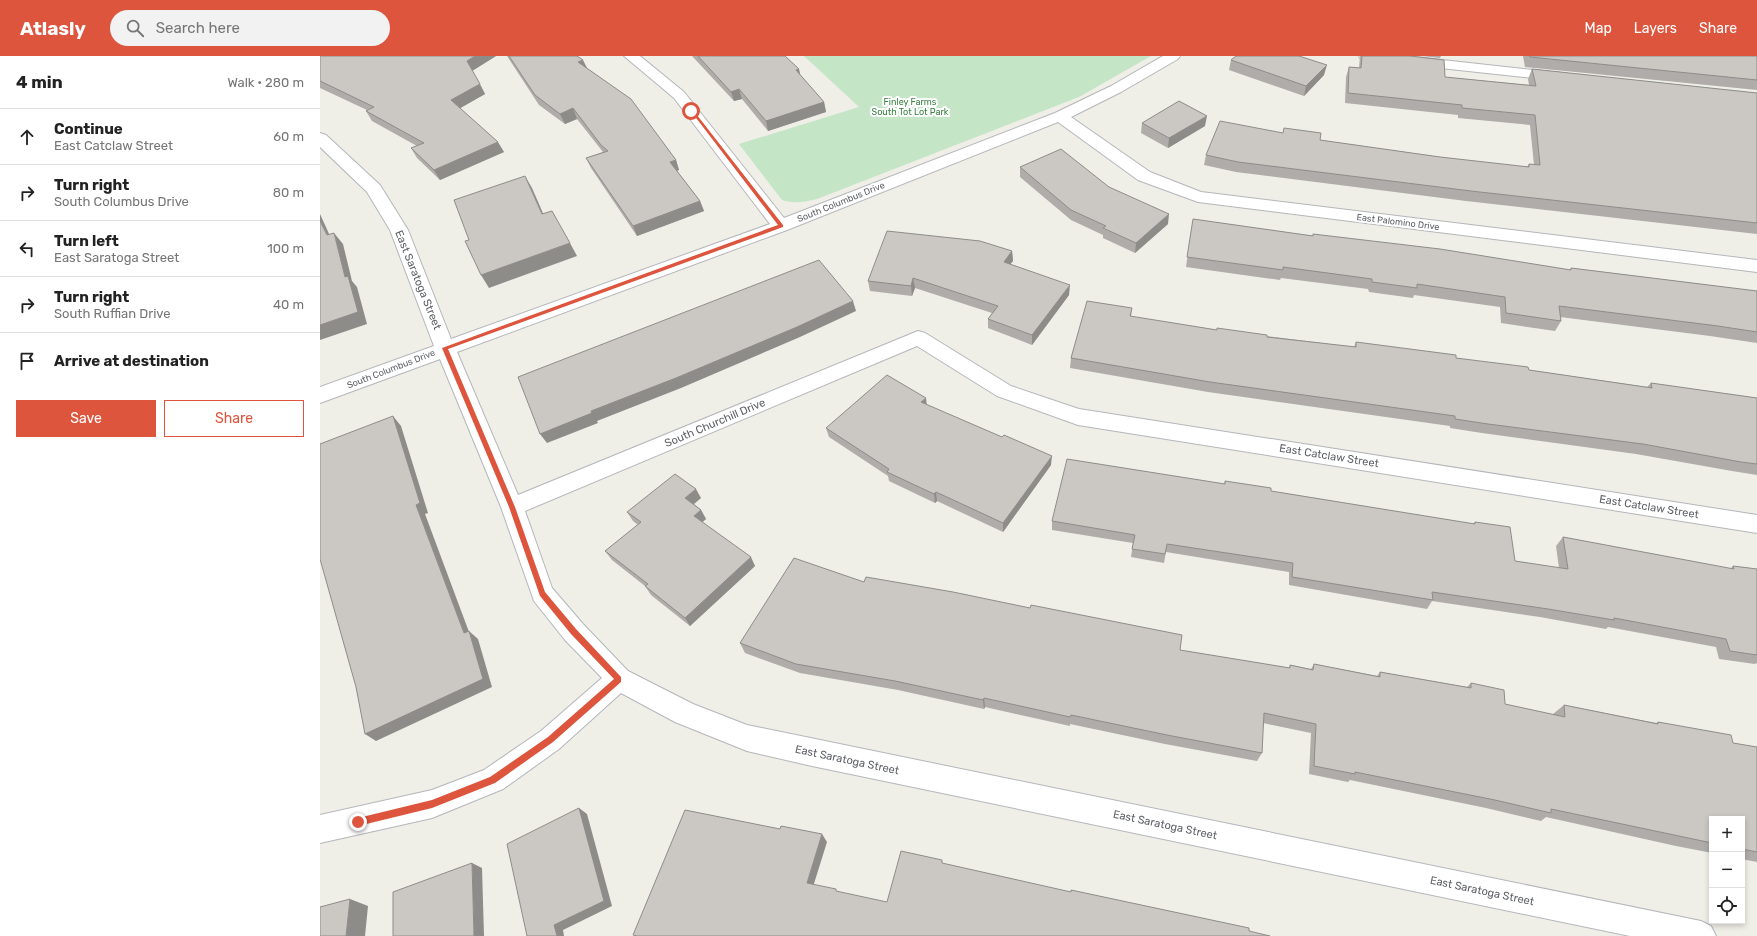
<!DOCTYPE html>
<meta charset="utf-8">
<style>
:root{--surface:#fff;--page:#f2f2f2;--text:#222;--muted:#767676;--line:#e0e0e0;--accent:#de553e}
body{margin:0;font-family:Rubik,sans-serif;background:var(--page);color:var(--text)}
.controls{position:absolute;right:12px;bottom:12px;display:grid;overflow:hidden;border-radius:0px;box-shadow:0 2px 6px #0003}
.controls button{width:36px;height:36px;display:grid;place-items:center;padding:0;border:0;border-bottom:1px solid var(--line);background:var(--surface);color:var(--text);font:20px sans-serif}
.stop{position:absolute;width:12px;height:12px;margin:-9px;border:3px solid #de553e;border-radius:50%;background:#fff}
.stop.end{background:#de553e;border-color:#fff;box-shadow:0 1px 4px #0008}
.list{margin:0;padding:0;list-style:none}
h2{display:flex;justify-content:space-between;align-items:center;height:52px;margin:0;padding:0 16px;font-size:17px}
h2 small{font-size:13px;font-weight:400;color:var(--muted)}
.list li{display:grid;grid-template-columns:26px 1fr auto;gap:12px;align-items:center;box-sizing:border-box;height:56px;padding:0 16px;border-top:1px solid var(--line)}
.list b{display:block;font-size:15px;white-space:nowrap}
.list p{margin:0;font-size:13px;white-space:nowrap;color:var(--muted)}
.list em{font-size:13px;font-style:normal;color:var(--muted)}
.actions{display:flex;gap:8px;padding:12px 16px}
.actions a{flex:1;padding:9px 0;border:1px solid var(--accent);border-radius:0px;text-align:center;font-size:14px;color:var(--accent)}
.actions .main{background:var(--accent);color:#fff}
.icon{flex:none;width:22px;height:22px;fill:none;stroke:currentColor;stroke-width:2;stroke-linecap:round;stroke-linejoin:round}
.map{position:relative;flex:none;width:1437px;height:880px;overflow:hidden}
header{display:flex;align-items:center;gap:24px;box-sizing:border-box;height:56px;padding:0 20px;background:var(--accent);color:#fff}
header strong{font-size:19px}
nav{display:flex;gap:22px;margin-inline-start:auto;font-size:14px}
.search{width:280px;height:36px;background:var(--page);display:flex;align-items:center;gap:10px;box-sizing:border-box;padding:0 14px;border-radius:22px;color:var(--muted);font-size:15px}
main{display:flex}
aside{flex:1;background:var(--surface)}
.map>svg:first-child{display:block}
</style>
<header>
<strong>Atlasly</strong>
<div class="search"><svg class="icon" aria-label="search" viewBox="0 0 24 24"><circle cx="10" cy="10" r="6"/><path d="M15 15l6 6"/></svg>Search here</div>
<nav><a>Map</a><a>Layers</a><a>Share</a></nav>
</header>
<main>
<aside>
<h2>4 min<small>Walk · 280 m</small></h2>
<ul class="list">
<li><svg class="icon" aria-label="ahead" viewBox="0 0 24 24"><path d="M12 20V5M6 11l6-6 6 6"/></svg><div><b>Continue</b><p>East Catclaw Street</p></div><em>60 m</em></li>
<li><svg class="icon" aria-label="right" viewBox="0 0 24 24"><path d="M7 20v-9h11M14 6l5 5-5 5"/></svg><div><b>Turn right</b><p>South Columbus Drive</p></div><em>80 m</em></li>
<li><svg class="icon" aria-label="left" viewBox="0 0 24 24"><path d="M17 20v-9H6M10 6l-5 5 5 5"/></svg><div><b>Turn left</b><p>East Saratoga Street</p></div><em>100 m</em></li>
<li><svg class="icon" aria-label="right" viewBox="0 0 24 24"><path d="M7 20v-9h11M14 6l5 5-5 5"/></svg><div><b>Turn right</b><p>South Ruffian Drive</p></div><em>40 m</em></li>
<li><svg class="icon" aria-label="arrive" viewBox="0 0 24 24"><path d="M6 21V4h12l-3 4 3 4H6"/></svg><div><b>Arrive at destination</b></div></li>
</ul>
<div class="actions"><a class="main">Save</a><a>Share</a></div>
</aside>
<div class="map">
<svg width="1437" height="880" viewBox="0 0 1437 880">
<rect width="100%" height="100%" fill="#efeee7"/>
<path fill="#c5e5c7" d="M484 0H831L759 41 497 143C485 146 474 148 462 144L419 88 539 51Z"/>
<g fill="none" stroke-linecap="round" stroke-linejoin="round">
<defs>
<g id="minor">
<path d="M304 0H320L364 36 464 162 735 57 791 30 843 0H860L858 3 801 36 751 61 830 116 881 136 1437 204V216L878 146 818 124 738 66 467 174 137 296 198 439 598 275 605 277 691 330 759 353 1437 459V477L758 369 677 340 597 290 205 455 232 532 263 568 308 615 373 648 427 669 1381 865 1391 870 1396 880H1310L492 710 427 695 355 666 301 637 239 693 183 733 112 762 0 787V759L112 734 164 714 221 675 282 622 245 584 214 545 181 451 120 303 0 347V331L114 290 70 174 47 136 0 91V77L6 79 60 129 88 174 131 283 450 168 354 42Z"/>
<path d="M1039 0H1086L1240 17 1245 18 1247 21 1245 24 1240 25 1046 4 1041 3Z"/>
</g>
</defs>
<use href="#minor" stroke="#b4b6ba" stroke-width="2"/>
<use href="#minor" fill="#fff" fill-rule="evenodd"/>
</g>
<g fill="#afaca9">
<path d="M0 0H176L152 15 165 38 140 52 184 96 120 124 97 102 91 92 97 90 52 65 46 55 47 54 0 32Z"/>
<path d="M187 0H257L267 13 356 104 359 114 357 115 380 145 384 155 317 180 271 112 266 102 283 96 257 63 245 68 219 49Z"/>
<path d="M372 0H465L479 13 480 19 504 46 506 56 448 75 422 43 414 45Z"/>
<path d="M1040 0H1090L1125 21 1209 29 1208 23 1212 13 1437 37V178L1146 145 916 116 884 109 886 99 963 77 964 72 1000 84 1120 101 1207 111 1209 108 1214 109 1210 69 1138 62V59L1025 47 1026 21 1029 11 1039 12Z"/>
<path d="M1102 0H1121L1120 2Z"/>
<path d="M1203 0H1437V34L1205 11Z"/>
<path d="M911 4 1004 19 984 40 909 14Z"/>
<path d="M822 67 885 70 848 92 821 77Z"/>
<path d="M700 111 789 131 848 168 815 197 783 182V179L751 164 700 121Z"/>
<path d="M873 163 993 180V178L1250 214 1251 212 1437 235V287L1390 280 1240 261 1241 265 1235 275 1181 267 1180 251 1094 239 1093 242 1049 236 1048 233 961 222 960 224 866 211Z"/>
<path d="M692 195 693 205 690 208 749 239 712 289 668 272V263L672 257 595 232 592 240 550 235 548 225Z"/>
<path d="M812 252 811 261 897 274 1034 291 1036 286 1209 314 1327 331 1331 327 1437 342V419L1412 415 1316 398 1162 377 1130 372V370L888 336 750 312 751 302Z"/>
<path d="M607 349 731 409 683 476 617 445 615 447 569 425 568 420 509 381 506 372Z"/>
<path d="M905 425 951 435 1153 468 1155 466 1195 505 1239 512 1236 490 1243 481 1410 513 1413 510 1437 513V607L1435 608 1399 603 1396 591 1288 571 1286 573 1220 561 1112 545 1107 553 969 529V516L846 496 844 507 811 501 813 487 732 474V465L904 428Z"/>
<path d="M381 442 374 448 381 454 386 463 382 466 435 510 370 570 331 539 325 530 292 504 285 495 318 469 313 465 307 456Z"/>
<path d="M544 526 860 594 969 612 970 609 991 613 994 608 1057 620 1060 616 1147 631 1151 627 1185 648 1233 659V658L1244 649 1336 667 1338 666 1413 687 1437 691V806L1422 803V763H1392V797L1356 790 1226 761 1221 765 1166 752 1030 724 1028 726 989 718 991 677 943 667 942 697 937 705 845 688 750 668V670L665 651 664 653 578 634 480 617 425 597 420 587Z"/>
</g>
<g fill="#8e8c89">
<path d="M155 0H176L152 15 147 5Z"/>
<path d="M263 4 268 14 258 6Z"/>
<path d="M1007 9 1004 19 984 40 986 30Z"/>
<path d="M479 13 481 23 476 14Z"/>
<path d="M160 28 165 38 137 54 131 44Z"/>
<path d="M419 33 422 43 414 45 411 36Z"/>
<path d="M504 46 506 56 448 75 446 65Z"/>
<path d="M253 52 257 63 245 68 240 58Z"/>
<path d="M887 60 885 70 848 92 849 82Z"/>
<path d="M178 86 184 96 120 124 114 114Z"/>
<path d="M356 104 359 114 353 116 350 106Z"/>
<path d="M205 120 212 132 229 171 222 158Z"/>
<path d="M380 145 384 155 317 180 313 170Z"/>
<path d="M0 158 15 191 7 179 0 165Z"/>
<path d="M849 158 848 168 815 197 816 187Z"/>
<path d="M14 177 23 188 32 225 37 231 47 268 0 284V269L25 221Z"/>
<path d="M250 187 257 200 169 232 161 219Z"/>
<path d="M692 195 693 205 684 216V206Z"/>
<path d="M593 222 595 232 592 240 591 230Z"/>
<path d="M750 229 749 239 712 289V279Z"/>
<path d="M533 245 536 255 480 281 361 332 277 365 278 367 227 387 220 378 271 355Z"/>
<path d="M606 342 607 351 601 346Z"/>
<path d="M73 360 81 370 108 457 105 458 152 584 149 575 158 583 172 631 56 685 45 678 144 577 96 449Z"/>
<path d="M732 400 731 409 683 476V467Z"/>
<path d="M376 433 381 442 370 451 365 442Z"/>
<path d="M616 436 617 445 615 447 614 438Z"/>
<path d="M381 454 386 463 379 469 374 460Z"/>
<path d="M431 501 435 510 370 570 365 562Z"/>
<path d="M664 642 665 651 664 653 663 644Z"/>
<path d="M259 752 267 758 292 850 243 874 244 880H237L234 869Z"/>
<path d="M502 778 507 786 492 834 487 827Z"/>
<path d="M152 807 162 812 164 880H154Z"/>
<path d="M30 843 48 850 45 880H26Z"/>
</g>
<g fill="#cbc8c4" stroke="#8e8c89">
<path d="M0 0H155L147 5 160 28 131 44 178 86 114 114 91 92 104 87 46 55 54 51 0 25Z"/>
<path d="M189 0H257L263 4 258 6 311 43 356 104 350 106 380 145 313 170 266 102 288 95 281 89 253 52 240 58 215 39Z"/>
<path d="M378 0H465L479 13 476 14 504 46 446 65 419 33 411 36Z"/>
<path d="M916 0H979L1007 9 986 30 911 4Z"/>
<path d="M1042 0H1090L1124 4 1125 21 1216 30 1212 13 1437 37V167L1151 135 918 106 886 99 900 65 963 77 964 72 1001 77 1000 84 1120 101 1209 111V108L1220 109 1215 59 1142 52V49L1028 37 1029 11 1041 12Z"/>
<path d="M1209 0H1437V24L1210 1Z"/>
<path d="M859 45 887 60 849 82 822 67Z"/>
<path d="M741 93 789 131 849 158 816 187 783 172 786 170 751 154 700 111Z"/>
<path d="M205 120 222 158 232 155 250 187 161 219 145 185 149 184 134 144Z"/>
<path d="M873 163 993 180V178L1120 193 1251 214V212L1437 235V276L1398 270 1239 250 1241 265 1186 257 1185 241 1097 228V232L1052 226V223L963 211V214L867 201Z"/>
<path d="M0 165 7 179 14 177 25 221 28 220 38 256 0 269Z"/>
<path d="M567 175 660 185 692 195 684 206 750 229 712 279 668 263 678 250 593 222 591 230 548 225Z"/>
<path d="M499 204 533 245 477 271 356 322 271 355 272 357 220 378 198 321Z"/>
<path d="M767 245 812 252 810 260 897 274V272L947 279V281L1036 291V286L1136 299V302L1208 311 1209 314 1332 332 1331 327 1437 342V408L1421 406 1323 388 1168 368 1135 363V360L890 326 751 302Z"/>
<path d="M567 319 606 342 601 346 682 381 684 379 732 400 683 467 616 436 614 438 567 416 569 413 506 372Z"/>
<path d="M73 360 100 447 96 449 144 577 149 575 163 623 45 678 36 631 0 503V388Z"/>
<path d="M747 403 905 428V425L951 432V435L1155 468V466L1190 471 1195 505 1248 513 1243 481 1414 513 1413 510 1437 513V599L1410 595 1406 583 1294 562V564L1228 553 1112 536 1113 544 972 521 973 507 847 488 845 498 812 493 815 479 732 465Z"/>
<path d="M355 418 376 433 365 442 381 454 374 460 431 501 365 562 325 530 328 528 285 495 321 466 307 456Z"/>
<path d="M474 502 544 526 546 521 633 536 710 552 711 549 862 579 860 594 970 612V609L993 614 994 608 1060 621V616L1151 632V627L1184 634 1185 648 1245 661 1244 649 1338 668V666L1411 679 1413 687 1437 691V796L1422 793V763H1392V787L1231 753V757L1175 744 1035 716V718L994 710 996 668 944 657 942 697 847 679 751 659 750 661 664 642 663 644 575 625 476 608 420 587Z"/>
<path d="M259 752 284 845 234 869 237 880H207L187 788Z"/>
<path d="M365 754 460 773 461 770 502 778 487 827 516 833V835L567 846 581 795 622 804V807L751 836V834L929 872V875L950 880H317L313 879Z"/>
<path d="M152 807 154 880H73V836Z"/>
<path d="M30 843 26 880H0V851Z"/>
</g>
<path fill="#de553e" d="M370 54H373L463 169V171L128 293 195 451 225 536 256 573 301 621V626L233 686 175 727 112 752 38 770 35 769V763L38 762 112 744 170 721 228 681 294 623 251 578 220 540 189 451 122 292 458 169Z"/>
<g text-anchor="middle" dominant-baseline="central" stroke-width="4" stroke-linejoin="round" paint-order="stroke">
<g font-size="9" fill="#3b8142" stroke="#fff">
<text x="590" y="46">Finley Farms<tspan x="590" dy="10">South Tot Lot Park</tspan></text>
</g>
<g font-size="9" fill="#5e6166" stroke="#fff">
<text transform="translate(521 146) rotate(-22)">South Columbus Drive</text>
<text transform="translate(1078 166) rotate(7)">East Palomino Drive</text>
<text transform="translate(71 313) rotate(-21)">South Columbus Drive</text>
</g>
<g font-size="11" fill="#5e6166" stroke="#fff">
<text transform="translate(98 224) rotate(68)">East Saratoga Street</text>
<text transform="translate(395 367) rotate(-23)">South Churchill Drive</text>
<text transform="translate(1009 400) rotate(9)">East Catclaw Street</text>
<text transform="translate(1329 451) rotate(9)">East Catclaw Street</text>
<text transform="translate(527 704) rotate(12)">East Saratoga Street</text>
<text transform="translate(845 769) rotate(12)">East Saratoga Street</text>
<text transform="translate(1162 835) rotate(12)">East Saratoga Street</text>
</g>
</g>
</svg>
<div class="controls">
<button>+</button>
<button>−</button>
<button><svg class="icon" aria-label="locate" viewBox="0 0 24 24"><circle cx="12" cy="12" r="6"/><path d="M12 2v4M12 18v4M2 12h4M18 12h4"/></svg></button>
</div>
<div class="stop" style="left:371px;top:55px"></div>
<div class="stop end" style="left:38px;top:766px"></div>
</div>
</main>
